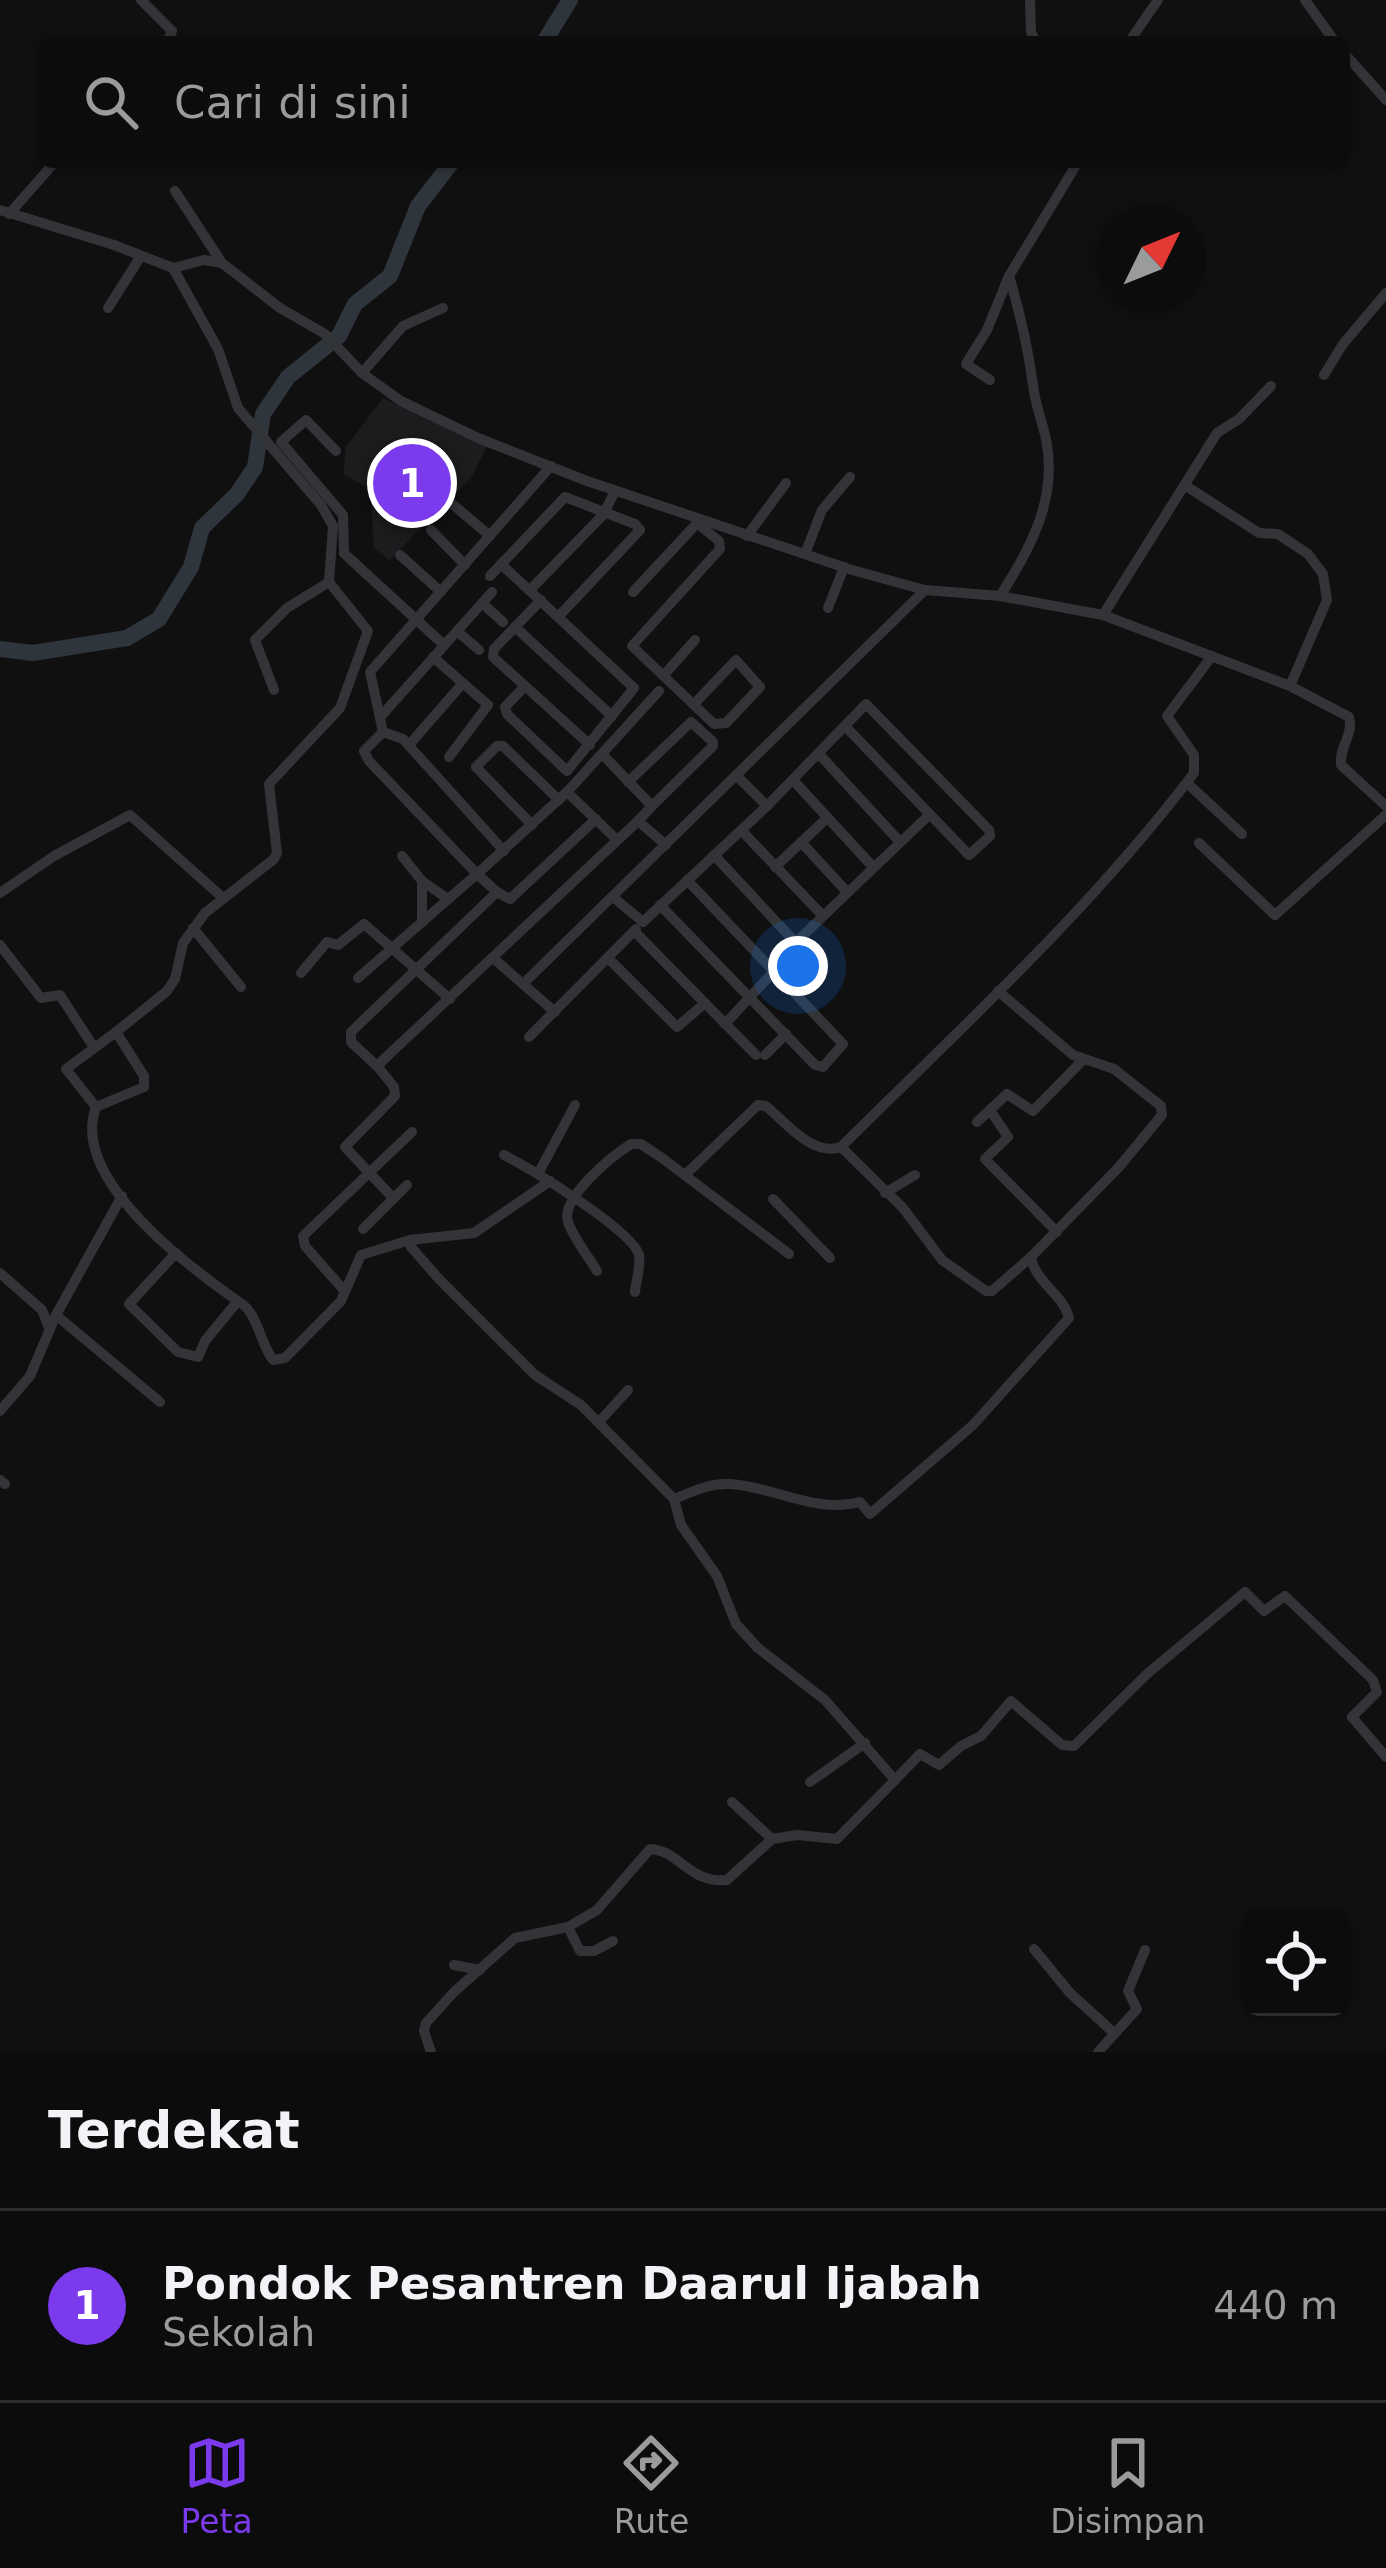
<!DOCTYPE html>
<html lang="id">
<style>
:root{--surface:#0c0c0d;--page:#1a1a1b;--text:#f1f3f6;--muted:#9a9b9d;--line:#2c2c2e;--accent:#7c3aed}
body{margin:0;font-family:"DejaVu Sans",sans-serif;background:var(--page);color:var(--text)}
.controls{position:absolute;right:36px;bottom:36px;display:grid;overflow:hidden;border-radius:18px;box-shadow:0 3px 9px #0004}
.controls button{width:108px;height:108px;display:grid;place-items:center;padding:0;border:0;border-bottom:3px solid var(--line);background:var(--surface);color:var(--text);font:60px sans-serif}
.compass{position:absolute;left:1098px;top:204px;width:108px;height:108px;border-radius:50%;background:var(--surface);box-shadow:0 3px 9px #0004;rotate:47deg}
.you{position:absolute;left:798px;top:966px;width:42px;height:42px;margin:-30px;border:9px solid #fff;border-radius:50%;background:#1a73e8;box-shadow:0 0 0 18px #1a73e833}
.badge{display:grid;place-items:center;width:78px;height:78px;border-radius:50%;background:var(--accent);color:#fff;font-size:39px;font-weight:700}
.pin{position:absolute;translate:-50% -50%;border:6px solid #fff;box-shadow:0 3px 12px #0006}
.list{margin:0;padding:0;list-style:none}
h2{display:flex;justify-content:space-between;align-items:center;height:156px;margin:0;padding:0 48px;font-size:51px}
h2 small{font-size:39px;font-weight:400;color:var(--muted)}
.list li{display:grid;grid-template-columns:78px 1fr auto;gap:36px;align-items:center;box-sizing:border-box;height:192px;padding:0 48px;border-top:3px solid var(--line)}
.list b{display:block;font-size:45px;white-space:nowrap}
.list p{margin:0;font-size:39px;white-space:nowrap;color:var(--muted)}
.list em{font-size:39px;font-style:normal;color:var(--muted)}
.icon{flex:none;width:66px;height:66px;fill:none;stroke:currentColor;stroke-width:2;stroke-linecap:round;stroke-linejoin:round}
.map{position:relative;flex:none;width:1386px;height:2052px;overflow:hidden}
.search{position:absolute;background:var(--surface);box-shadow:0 3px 9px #0004;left:36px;right:36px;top:36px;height:132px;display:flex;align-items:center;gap:30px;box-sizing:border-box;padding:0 42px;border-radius:18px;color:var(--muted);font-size:45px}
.sheet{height:348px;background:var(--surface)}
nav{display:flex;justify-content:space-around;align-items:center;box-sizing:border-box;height:168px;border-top:3px solid var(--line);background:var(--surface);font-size:33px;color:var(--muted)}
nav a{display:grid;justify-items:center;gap:6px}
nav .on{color:var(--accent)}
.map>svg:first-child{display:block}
</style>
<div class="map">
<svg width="1386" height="2052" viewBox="0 0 1386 2052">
<rect width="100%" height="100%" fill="#101011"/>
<path fill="#1c1c1e" d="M383 398 487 446 471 478 389 560 374 548 370 489 343 474 346 447Z"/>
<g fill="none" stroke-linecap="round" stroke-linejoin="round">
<g stroke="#2f353c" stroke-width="16">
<path d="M544 42 570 0"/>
<path d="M0 649 33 653 127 638 159 619 191 567 202 528 237 494 255 467 263 414 288 377 339 336 355 304 390 276 418 206 452 162"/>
</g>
<g stroke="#333438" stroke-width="10">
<path d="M141 0 172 31 167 42"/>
<path d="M1030 0 1031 32 1036 42"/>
<path d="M1305 0 1335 42"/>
<path d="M1129 42 1158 0"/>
<path d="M1344 53 1386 100"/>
<path d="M175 191 222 263"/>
<path d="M0 210 114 245 173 268 204 260 222 263 280 308 325 334 362 373 401 401 478 438 587 481 852 570 925 590 1000 596 1103 615 1290 686 1349 717C1354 735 1339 746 1341 765L1386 806"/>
<path d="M9 214 55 162"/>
<path d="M108 308 141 256"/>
<path d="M362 373 403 326 443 308"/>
<path d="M1324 375 1343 344 1386 293"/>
<path d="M990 380 966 364 987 330 1009 276"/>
<path d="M336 451 306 420 281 442 343 515 344 553 348 557 444 645"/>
<path d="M1186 486 1259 533 1278 534 1308 554 1323 574 1327 600 1290 686"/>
<path d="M450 502 490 536"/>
<path d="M431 530 465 565"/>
<path d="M747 536 786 483"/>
<path d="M805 554 822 510 850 477"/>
<path d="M400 555 441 592"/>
<path d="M501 564 634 688 567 771 507 714 505 707 525 686"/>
<path d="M490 576 565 497 635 524 640 530 558 617"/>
<path d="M530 590 603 515 615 491"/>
<path d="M633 592 700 520"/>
<path d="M1000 596C1031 548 1058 498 1046 439 1042 421 1035 404 1033 385 1028 347 1020 313 1009 276L1078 162"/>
<path d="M541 600 494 649 493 657 590 745"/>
<path d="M482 603 503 622"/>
<path d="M828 608 844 567"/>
<path d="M1103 615 1217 433 1239 419 1271 386"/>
<path d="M515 627 612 716"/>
<path d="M457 631 479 650"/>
<path d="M433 657 488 705 449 757"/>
<path d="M664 675 695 640"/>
<path d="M274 690 255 640 287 608 329 582"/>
<path d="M694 704 736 660 760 687 726 723 714 724 632 646 720 549 719 541 697 523"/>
<path d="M382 715 492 592"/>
<path d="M383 732 364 751 369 761 477 874 567 792 617 840"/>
<path d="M383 732 370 672 551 466"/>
<path d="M383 732 403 739 504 851"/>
<path d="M409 745 463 683"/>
<path d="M602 754 652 806 638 821"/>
<path d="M819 754 900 842"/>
<path d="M736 775 767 806"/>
<path d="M793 780 873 867"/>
<path d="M628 782 691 722 713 742V746L652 806"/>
<path d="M1187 783 1242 834"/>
<path d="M567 792 659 691"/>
<path d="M532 825 476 767 497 746H503L559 800"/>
<path d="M741 830 822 915"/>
<path d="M801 842 847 892"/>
<path d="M1199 843 1275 915 1386 815"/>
<path d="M714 855 795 942"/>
<path d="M402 856 422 881 448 899"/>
<path d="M775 867 827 818"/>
<path d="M0 893 54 856 130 815 222 897"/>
<path d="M613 897 643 922 767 806 866 704 989 830 990 836 969 855 846 727"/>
<path d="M660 905 815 1065 823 1067 843 1044 687 880"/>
<path d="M422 922V881"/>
<path d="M193 928 241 987"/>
<path d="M636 933 756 1055"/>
<path d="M0 945 41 998 60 995 93 1046"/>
<path d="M493 958 555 1012"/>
<path d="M609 959 677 1027 705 1003"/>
<path d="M771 966 929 815"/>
<path d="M301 973 327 942 338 945 364 924 450 999"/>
<path d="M358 978 477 874 497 892 510 899 596 819"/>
<path d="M524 983 925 590"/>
<path d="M725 1024 775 970"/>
<path d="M529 1037 636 929"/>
<path d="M765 1055 786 1034"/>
<path d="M378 1067 351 1042V1032L497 892"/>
<path d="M96 1107C69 1180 193 1270 242 1304 258 1315 261 1345 273 1360L285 1358 341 1301 361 1255 410 1240 411 1247 439 1279 535 1375 581 1405 674 1499C692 1492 709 1483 729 1484 773 1486 815 1514 860 1502L870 1514 973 1425 1069 1318C1063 1294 1035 1282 1031 1257L1119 1167 1162 1115 1161 1106 1114 1069 1073 1055 998 991"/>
<path d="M96 1107 144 1087V1076L116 1032 167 991 175 979 183 943 205 913 274 859 277 853 269 784 340 708 368 631 329 582 333 526 321 505 238 408 218 349 173 268"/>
<path d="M96 1107 66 1069 116 1032"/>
<path d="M990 1110 1008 1137 985 1159 1057 1232"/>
<path d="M977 1122 1007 1094 1033 1111 1082 1061"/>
<path d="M841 1147 903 1208 942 1260 986 1291H992L1031 1257"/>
<path d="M504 1155C529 1167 633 1231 639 1255 641 1266 636 1281 635 1292"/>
<path d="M539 1172 575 1105"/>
<path d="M685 1175 758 1105 766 1106C786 1123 813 1157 841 1147 962 1027 1090 910 1194 773V755L1167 716 1212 656"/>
<path d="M885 1193 915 1175"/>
<path d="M393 1198 345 1147 395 1096 394 1087 378 1067 382 1061 638 821 666 845"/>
<path d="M773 1199 830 1258"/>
<path d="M363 1229 407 1185"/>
<path d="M410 1240 474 1233 550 1181"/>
<path d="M176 1253 129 1304 178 1352 198 1357 205 1341 237 1302"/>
<path d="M597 1271C588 1256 574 1239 568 1222 560 1198 612 1156 631 1144H641L662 1158 789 1254"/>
<path d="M0 1273 42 1310 49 1328"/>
<path d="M342 1288 305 1246 303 1236 412 1132"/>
<path d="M56 1315 160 1402"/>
<path d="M0 1411 30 1376 56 1315 122 1196"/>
<path d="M599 1422 628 1390"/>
<path d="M0 1480 5 1484"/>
<path d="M895 1780 920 1754 939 1765 961 1746 981 1736 1011 1701 1062 1745 1074 1746 1147 1674 1245 1592 1264 1611 1285 1596 1373 1680 1377 1692 1352 1717 1386 1757"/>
<path d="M810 1782 865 1743"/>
<path d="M732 1802 772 1839"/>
<path d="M568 1927 580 1951H594L613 1941"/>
<path d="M1034 1949 1070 1993 1114 2033"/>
<path d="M454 1965 480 1970"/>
<path d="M431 2052 424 2031 426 2023 454 1992 515 1938 568 1927 597 1910 650 1849C681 1851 689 1884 727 1880L772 1839 797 1835 837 1839 895 1780 825 1700 758 1648 736 1624 717 1576 681 1525 674 1499"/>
<path d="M1098 2052 1137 2009 1128 1991 1145 1950"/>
</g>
</g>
</svg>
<div class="controls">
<button><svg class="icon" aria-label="locate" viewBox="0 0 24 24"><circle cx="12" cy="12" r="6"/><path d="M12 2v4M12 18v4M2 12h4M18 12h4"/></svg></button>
</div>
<svg class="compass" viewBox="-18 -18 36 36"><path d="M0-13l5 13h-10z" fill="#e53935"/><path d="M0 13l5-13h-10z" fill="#9a9b9d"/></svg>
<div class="you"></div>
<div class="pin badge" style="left:412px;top:483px">1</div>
<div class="search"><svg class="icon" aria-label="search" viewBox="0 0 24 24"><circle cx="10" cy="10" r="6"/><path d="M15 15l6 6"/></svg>Cari di sini</div>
</div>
<section class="sheet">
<h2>Terdekat<small></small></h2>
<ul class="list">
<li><span class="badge">1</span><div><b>Pondok Pesantren Daarul Ijabah</b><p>Sekolah</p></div><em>440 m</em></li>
</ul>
</section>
<nav>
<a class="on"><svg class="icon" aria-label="map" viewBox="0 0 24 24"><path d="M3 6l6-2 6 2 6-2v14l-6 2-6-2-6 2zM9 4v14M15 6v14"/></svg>Peta</a>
<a><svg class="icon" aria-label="directions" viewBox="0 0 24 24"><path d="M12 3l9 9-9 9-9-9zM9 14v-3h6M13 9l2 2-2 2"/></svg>Rute</a>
<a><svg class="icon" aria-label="saved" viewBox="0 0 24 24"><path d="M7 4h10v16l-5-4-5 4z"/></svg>Disimpan</a>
</nav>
